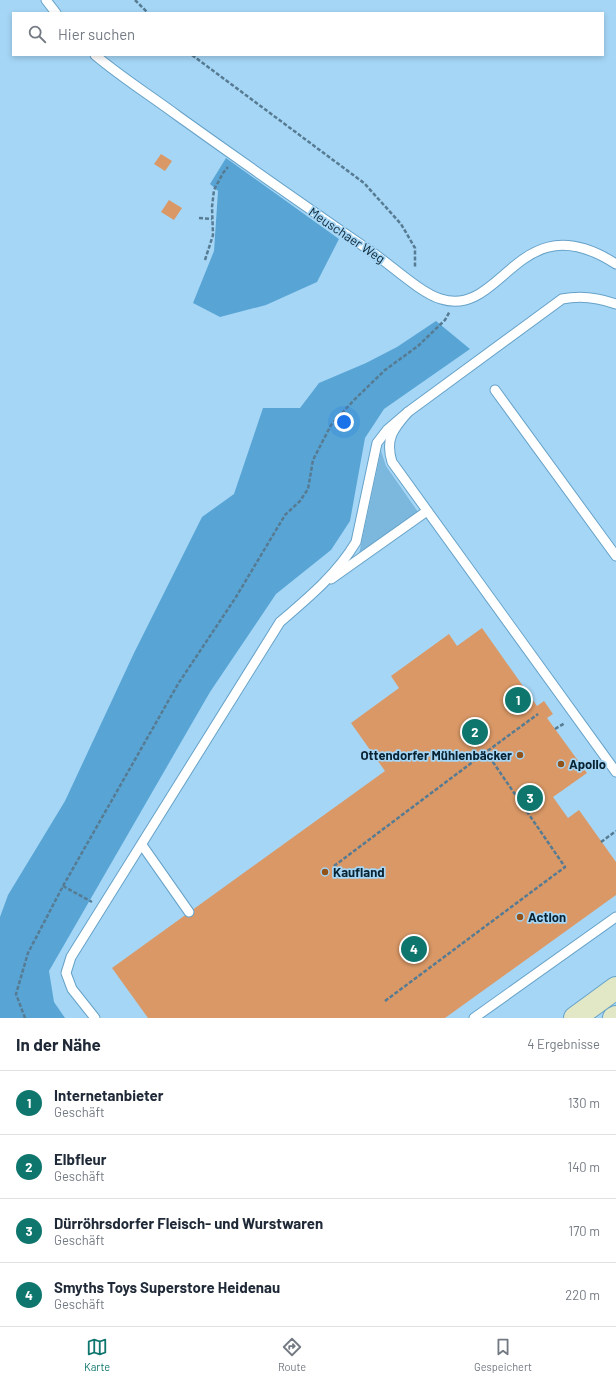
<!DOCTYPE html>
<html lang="de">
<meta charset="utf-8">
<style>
:root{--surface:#fff;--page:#f6f6f7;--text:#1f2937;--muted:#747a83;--line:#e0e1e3;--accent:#0f766e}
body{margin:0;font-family:Barlow,sans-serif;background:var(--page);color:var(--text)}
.you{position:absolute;left:344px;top:422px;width:14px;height:14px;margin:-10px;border:3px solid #fff;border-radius:50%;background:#1a73e8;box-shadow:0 0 0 6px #1a73e833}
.badge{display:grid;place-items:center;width:26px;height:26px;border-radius:50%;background:var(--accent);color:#fff;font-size:13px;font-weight:700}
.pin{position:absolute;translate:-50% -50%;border:2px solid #fff;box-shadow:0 1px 4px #0006}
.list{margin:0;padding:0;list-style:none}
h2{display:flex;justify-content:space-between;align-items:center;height:52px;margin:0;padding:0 16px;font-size:17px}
h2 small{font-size:13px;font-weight:400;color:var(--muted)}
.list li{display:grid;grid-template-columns:26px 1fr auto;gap:12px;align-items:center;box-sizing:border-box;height:64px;padding:0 16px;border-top:1px solid var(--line)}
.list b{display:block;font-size:15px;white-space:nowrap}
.list p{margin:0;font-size:13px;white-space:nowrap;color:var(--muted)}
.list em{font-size:13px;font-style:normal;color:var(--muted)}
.icon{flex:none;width:22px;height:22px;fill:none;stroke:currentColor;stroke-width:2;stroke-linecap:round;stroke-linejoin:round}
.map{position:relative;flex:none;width:616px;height:1018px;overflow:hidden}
.search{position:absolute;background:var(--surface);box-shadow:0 2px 6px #0003;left:12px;right:12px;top:12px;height:44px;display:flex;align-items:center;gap:10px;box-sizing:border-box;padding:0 14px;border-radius:0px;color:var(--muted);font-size:15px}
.sheet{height:308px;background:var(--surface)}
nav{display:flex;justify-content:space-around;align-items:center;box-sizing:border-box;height:56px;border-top:1px solid var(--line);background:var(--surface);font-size:11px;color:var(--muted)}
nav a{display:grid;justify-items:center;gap:2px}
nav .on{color:var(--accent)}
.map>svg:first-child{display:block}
</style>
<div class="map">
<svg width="616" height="1018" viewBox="0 0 616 1018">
<rect width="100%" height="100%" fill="#a5d6f6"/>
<path fill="#7cb8de" d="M381 451 386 466 418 512 359 554Z"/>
<g fill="#58a5d5">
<path d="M226 158 339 239 317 282 266 305 220 317 193 303 214 251 218 191 210 184Z"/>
<path d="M436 321 470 349 384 409 365 438 350 521 331 550 276 594 210 692 49 971 54 1002 65 1018H0V917L8 895 65 801 134 653 202 517 234 494 263 408H300L319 383 366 363 397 347Z"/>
</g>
<g fill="#da9866">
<path d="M161 154 172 161 165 171 154 164Z"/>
<path d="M169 200 182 208 174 220 161 212Z"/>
<path d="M482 628 537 706 544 701 553 714 547 718 587 773 553 797 568 818 579 810 616 862V895L445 1018H148L112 968 385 771 351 723 399 688 391 676 449 634 457 646Z"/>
</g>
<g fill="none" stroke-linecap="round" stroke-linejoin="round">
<defs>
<g id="lane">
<path d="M46 0 56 13"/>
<path d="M95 55C121 77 151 96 178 116 241 161 305 206 369 250 389 263 420 293 441 299 503 319 518 201 616 264"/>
<path d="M616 304C597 297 581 295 562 299L408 412C393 429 385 439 392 462L616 772"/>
<path d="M495 390 616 556"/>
<path d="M331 579 427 511"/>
<path d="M142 845 189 912"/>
<path d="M95 1018 72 989 66 973 71 957 280 622C308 598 337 574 356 542L377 443 387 430 408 412"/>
<path d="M474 1018 616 917"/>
</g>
<g id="secondary">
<path d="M575 1018 616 988"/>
<path d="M614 1018 616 1017"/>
</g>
</defs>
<use href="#lane" stroke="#66a2c8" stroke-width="11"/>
<use href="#secondary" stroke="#66a2c8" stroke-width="24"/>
<g stroke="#567b92" stroke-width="2.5" stroke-dasharray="4 2" stroke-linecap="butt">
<path d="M135 0 148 13"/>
<path d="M192 55 364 183 401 224 415 248V268"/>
<path d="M199 218 212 219"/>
<path d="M205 260 213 235 212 207 214 190 223 173 228 167"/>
<path d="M555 729 565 723"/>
<path d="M601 842 616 831"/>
<path d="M334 866 486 752"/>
<path d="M63 886 92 902"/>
<path d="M385 1001 565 867 486 752 538 714"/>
<path d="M25 1018 16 994 28 953 63 886 178 684 236 597 285 515 300 501 308 489 313 460 331 425 354 400 385 370 418 346 445 320 450 311"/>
</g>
<use href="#lane" stroke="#fff" stroke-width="9"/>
<use href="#secondary" stroke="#e2e8c6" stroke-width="22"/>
</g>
<g fill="#92531b" stroke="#a5d6f6" stroke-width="1.5">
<circle cx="520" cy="755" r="4"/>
<circle cx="561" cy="764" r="4"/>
<circle cx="325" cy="872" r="4"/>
<circle cx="520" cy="917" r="4"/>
</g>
<g text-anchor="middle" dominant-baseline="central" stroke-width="3.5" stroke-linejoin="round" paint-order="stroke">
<g font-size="13" fill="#092332" stroke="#a5d6f6">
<text transform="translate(347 235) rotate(34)">Meuschaer Weg</text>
</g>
<g font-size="13" font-weight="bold" fill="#092332" stroke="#a5d6f6" text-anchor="start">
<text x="512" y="755" text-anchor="end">Ottendorfer Mühlenbäcker</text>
<text x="569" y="764">Apollo</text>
<text x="333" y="872">Kaufland</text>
<text x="528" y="917">Action</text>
</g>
</g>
</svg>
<div class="you"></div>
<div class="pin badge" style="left:518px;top:700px">1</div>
<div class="pin badge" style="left:475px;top:732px">2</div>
<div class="pin badge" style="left:530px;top:798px">3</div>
<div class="pin badge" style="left:414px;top:949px">4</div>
<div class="search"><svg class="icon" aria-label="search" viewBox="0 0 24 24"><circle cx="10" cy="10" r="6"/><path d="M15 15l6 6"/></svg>Hier suchen</div>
</div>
<section class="sheet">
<h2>In der Nähe<small>4 Ergebnisse</small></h2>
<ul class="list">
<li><span class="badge">1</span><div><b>Internetanbieter</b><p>Geschäft</p></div><em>130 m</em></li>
<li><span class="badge">2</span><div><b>Elbfleur</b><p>Geschäft</p></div><em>140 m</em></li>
<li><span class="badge">3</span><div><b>Dürröhrsdorfer Fleisch- und Wurstwaren</b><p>Geschäft</p></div><em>170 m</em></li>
<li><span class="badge">4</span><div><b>Smyths Toys Superstore Heidenau</b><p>Geschäft</p></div><em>220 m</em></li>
</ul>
</section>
<nav>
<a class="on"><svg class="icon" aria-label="map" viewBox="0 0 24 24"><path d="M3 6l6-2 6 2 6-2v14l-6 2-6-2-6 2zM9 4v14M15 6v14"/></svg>Karte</a>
<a><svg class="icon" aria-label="directions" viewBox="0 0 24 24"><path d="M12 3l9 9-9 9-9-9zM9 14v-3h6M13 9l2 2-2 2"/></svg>Route</a>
<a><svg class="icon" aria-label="saved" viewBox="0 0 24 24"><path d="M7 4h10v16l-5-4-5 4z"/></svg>Gespeichert</a>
</nav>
